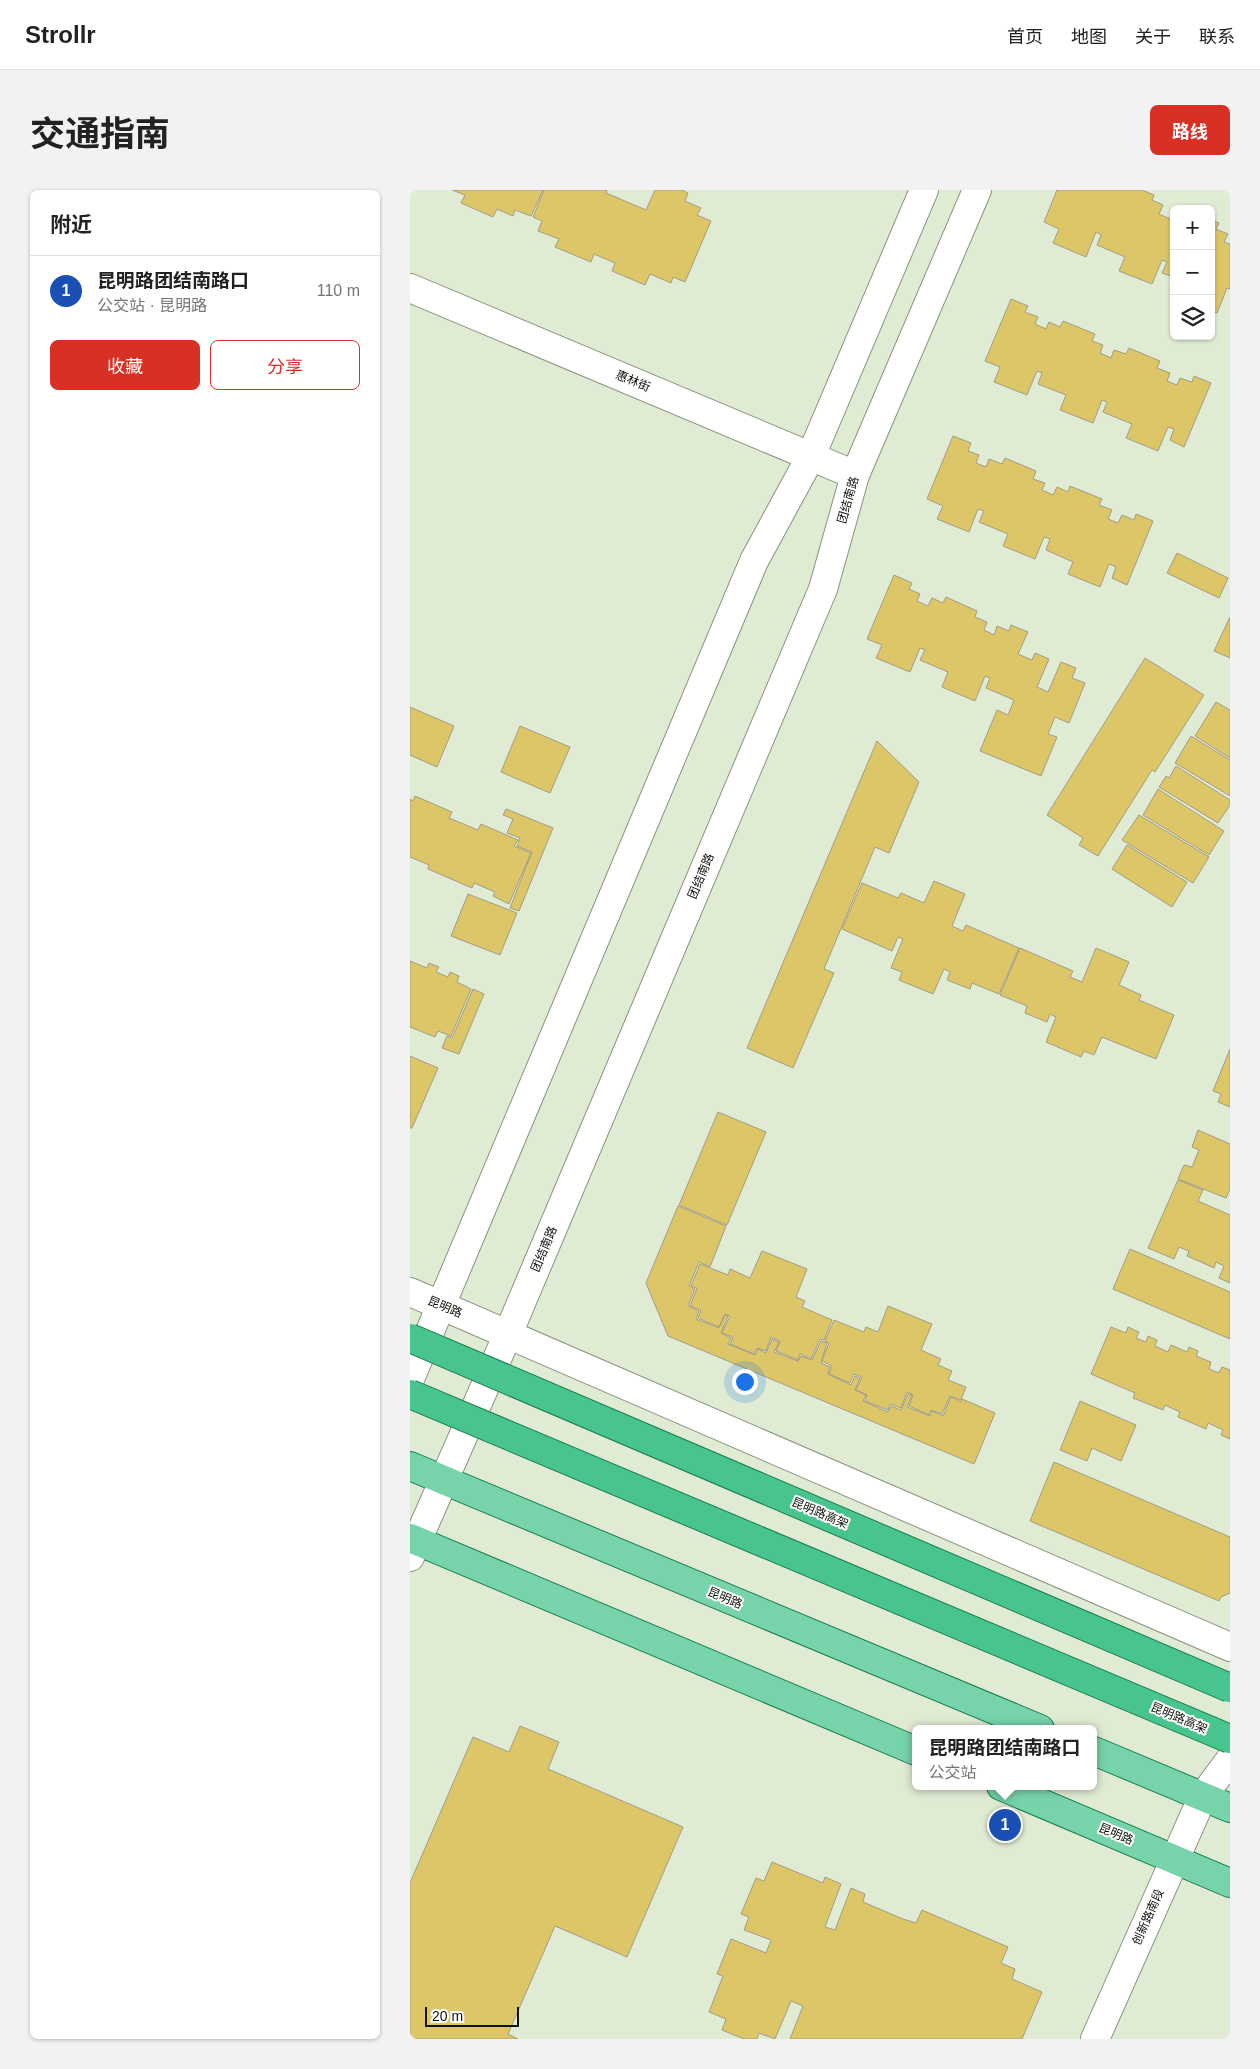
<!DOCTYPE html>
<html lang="zh">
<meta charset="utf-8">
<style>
:root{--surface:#fff;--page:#f2f2f2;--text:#222;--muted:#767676;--line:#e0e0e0;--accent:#d93025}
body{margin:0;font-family:Helvetica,"Noto Sans SC",sans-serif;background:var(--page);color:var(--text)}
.controls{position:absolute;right:15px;top:15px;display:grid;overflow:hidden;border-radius:8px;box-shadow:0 1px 4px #0004}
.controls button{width:45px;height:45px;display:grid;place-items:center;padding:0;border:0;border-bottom:1px solid var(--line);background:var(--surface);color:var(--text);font:25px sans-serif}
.scale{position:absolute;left:15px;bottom:12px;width:94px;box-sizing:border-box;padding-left:5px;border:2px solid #0f120a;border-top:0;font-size:14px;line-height:18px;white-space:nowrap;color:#0f120a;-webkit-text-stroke:4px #fff;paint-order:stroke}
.you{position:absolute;left:334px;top:1191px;width:18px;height:18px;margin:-12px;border:4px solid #fff;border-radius:50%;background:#1a73e8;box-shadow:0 0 0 8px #1a73e833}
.badge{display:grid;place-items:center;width:32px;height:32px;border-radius:50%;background:var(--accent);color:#fff;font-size:16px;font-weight:700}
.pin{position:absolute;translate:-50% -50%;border:2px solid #fff;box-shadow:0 1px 5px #0006}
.popup{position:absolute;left:502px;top:1535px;width:185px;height:65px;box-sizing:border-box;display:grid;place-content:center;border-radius:8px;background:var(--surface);filter:drop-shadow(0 1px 4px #0005);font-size:16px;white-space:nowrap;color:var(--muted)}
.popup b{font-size:19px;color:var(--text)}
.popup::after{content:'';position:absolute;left:50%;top:100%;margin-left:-10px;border:10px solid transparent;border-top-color:var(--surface)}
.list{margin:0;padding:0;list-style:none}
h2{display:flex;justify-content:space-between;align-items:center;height:65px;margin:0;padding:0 20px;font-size:21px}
h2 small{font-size:16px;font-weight:400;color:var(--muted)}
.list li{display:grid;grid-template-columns:32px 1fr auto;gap:15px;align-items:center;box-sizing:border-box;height:70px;padding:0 20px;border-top:1px solid var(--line)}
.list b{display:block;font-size:19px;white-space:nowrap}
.list p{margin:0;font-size:16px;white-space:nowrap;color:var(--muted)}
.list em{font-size:16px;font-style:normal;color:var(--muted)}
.actions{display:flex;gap:10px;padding:15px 20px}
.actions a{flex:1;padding:11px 0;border:1px solid var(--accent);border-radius:8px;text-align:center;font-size:18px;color:var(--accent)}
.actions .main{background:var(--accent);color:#fff}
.icon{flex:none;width:28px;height:28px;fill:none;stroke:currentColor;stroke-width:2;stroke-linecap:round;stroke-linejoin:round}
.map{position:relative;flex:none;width:820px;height:1849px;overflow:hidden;border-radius:8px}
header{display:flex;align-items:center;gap:30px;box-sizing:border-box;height:70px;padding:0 25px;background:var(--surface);border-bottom:1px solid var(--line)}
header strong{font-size:24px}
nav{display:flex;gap:28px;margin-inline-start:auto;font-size:18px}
.intro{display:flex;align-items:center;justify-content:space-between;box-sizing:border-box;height:120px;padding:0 30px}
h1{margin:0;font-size:35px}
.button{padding:12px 22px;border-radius:8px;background:var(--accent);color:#fff;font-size:18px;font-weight:700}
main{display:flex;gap:30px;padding:0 30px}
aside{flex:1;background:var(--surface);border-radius:8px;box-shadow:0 1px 4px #0004}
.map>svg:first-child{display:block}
</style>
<header>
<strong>Strollr</strong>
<nav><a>首页</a><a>地图</a><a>关于</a><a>联系</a></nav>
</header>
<div class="intro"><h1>交通指南</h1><a class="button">路线</a></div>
<main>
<aside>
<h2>附近<small></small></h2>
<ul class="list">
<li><span class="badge" style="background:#1a4fb4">1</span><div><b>昆明路团结南路口</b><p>公交站 · 昆明路</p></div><em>110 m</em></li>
</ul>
<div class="actions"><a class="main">收藏</a><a>分享</a></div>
</aside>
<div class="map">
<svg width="820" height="1849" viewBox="0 0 820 1849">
<rect width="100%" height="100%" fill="#e0ebd3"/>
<g fill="#dcc668" stroke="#a29c85">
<path d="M42 0H133L121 26 105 20 103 26 87 19 83 27 51 13 55 5Z"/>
<path d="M134 0H197L196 3 236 20 245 0H272L278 3 275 11 291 18 287 25 301 31 275 92 263 87 261 93 240 84 235 95 202 81 205 73 184 64 181 72 145 57 149 49 128 41 132 31 123 27Z"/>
<path d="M647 0H732L744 5 742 10 753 15 749 24 760 29 764 21V87L752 83 757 72 752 70 742 94 709 81 715 67 687 55 691 45 686 42 676 67 643 53 649 39 634 32Z"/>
<path d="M801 30 809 33 806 39 818 44 814 52 820 54V99L817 98 807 123 801 121Z"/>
<path d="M601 109 618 116 615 122 628 127 625 134 636 139 639 132 650 137 653 131 685 144 682 151 693 155 690 163 701 168 704 160 716 164 719 158 750 171 747 178 760 183 757 191 767 195 770 188 782 192 784 186 801 193 774 257 760 250 764 239 758 237 748 261 716 248 722 234 693 222 697 212 692 210 683 233 650 220 656 205 628 194 632 183 627 181 617 205 584 192 590 177 575 171Z"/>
<path d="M543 246 561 253 558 261 569 265 566 273 576 277 579 269 592 274 595 268 626 281 623 289 635 293 632 300 643 305 647 297 658 302 660 296 692 309 689 315 702 320 698 329 708 333 712 325 724 330 726 324 743 331 717 395 702 388 706 377 699 374 690 397 658 384 663 372 636 360 640 349 634 347 625 369 593 356 598 344 569 332 574 321 568 319 559 342 527 329 533 316 517 309Z"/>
<path d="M767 363 818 388 809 408 757 383Z"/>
<path d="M484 385 502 393 499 399 510 404 507 411 518 416 522 408 533 413 536 407 567 421 565 427 577 432 574 440 584 445 587 436 599 441 601 435 618 442 608 464 622 470 625 463 639 469 627 497 638 502 651 472 666 478 662 488 675 493 659 533 645 527 638 544 647 547 631 586 570 561 587 520 598 525 604 510 576 498 580 488 575 486 565 511 532 497 538 482 510 470 515 460 510 458 500 482 466 468 472 455 457 449Z"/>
<path d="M820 427V468L804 461Z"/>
<path d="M735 468 794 505 745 582 742 580 688 666 669 655 673 648 637 625Z"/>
<path d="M806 512 820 520V568L785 546Z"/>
<path d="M0 517 44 536 27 577 0 565Z"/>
<path d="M110 536 160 557 140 603 91 582Z"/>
<path d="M781 546 820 570V606L765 573Z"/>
<path d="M467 551 509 592 479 663 465 657 414 779 424 783 383 878 337 858Z"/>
<path d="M766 576 820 610V615L808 633 749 597 756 586 759 588Z"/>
<path d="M748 599 814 641 799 665 733 625Z"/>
<path d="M5 606 42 622 39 628 68 640 71 634 108 650 104 656 121 663 99 714 83 706 85 702 64 693 62 698 18 679 19 675 0 667V609L3 611Z"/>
<path d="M96 619 143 638 109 721 100 718 122 662 107 656 110 648 97 643 103 629 93 625Z"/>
<path d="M729 625 799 667 783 693 712 650Z"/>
<path d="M717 655 777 692 762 717 702 679Z"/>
<path d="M524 691 555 704 542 736 553 741 556 735 609 758 589 804 562 793 560 799 537 790 540 782 534 779 523 804 489 790 492 782 481 778 493 749 488 747 482 761 432 739 452 693 488 708 491 703 514 713Z"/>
<path d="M58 704 107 723 90 765 41 746Z"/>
<path d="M610 758 663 781 660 787 672 792 686 758 719 772 709 795 731 805 729 810 764 825 746 869 692 847 684 865 674 861 671 867 636 852 646 827 640 824 637 832 615 823 617 816 590 805Z"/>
<path d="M0 771 17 778 19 773 29 777 26 782 38 787 40 782 49 786 47 792 61 799 41 846 28 841 25 847 0 837Z"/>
<path d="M63 799 74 804 49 864 32 858 37 846 42 848Z"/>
<path d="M820 859V917L808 912 811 904 803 901Z"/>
<path d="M0 866 28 878 2 938H0Z"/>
<path d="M308 922 356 942 317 1035 269 1015Z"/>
<path d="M788 940 820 954V999L816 1008 768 989 774 975 782 977 789 960 782 957Z"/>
<path d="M768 990 793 1000 788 1011 820 1025V1093L809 1088 814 1076 806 1072 804 1078 791 1072 777 1066 779 1061 769 1057 764 1069 738 1058Z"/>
<path d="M268 1016 316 1036 300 1077 289 1072 279 1096 285 1099 278 1116 289 1121 286 1129 309 1138 315 1125 318 1126 311 1143 321 1148 318 1154 345 1165 348 1159 356 1163 362 1149 369 1152 364 1162 388 1171 391 1166 402 1170 411 1151 417 1153 411 1173 420 1177 418 1184 441 1195 445 1186 450 1188 445 1200 456 1205 453 1211 478 1222 481 1216 491 1220 498 1204 502 1205 497 1217 520 1226 522 1221 533 1226 541 1207 551 1212 552 1209 585 1223 564 1274 258 1146 236 1093Z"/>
<path d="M720 1059 820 1102V1149L703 1099Z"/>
<path d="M352 1061 397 1079 386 1107 395 1111 392 1117 422 1130 414 1150 410 1149 401 1169 390 1164 388 1170 366 1161 370 1151 361 1147 356 1161 347 1158 344 1164 320 1154 323 1147 312 1143 320 1126 315 1124 309 1137 288 1128 291 1120 280 1116 287 1098 281 1096 290 1074 318 1085 320 1079 340 1088Z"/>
<path d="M478 1116 522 1134 511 1160 531 1169 528 1175 542 1181 538 1190 556 1197 551 1210 540 1206 532 1224 521 1220 519 1225 499 1216 503 1205 497 1202 491 1218 480 1214 478 1220 455 1211 457 1205 446 1200 452 1187 444 1184 440 1193 419 1184 422 1176 412 1171 419 1153 415 1151 424 1130 454 1142 456 1137 468 1142Z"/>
<path d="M701 1137 716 1143 718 1137 729 1142 726 1148 736 1152 738 1146 747 1150 745 1156 758 1162 761 1155 777 1162 779 1157 788 1161 786 1166 801 1172 799 1179 809 1183 812 1177 820 1180V1249L811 1245 813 1240 798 1233 796 1239 768 1227 770 1222 755 1215 753 1220 723 1208 725 1203 681 1184Z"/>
<path d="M670 1211 726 1235 711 1271 682 1258 677 1271 650 1260Z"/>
<path d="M644 1272 820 1347V1403L811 1407 809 1411 620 1331Z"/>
<path d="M110 1536 149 1552 138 1579 273 1637 217 1767 145 1736 98 1844 108 1849H0V1693L63 1547 99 1562Z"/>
<path d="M362 1672 413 1693 415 1687 431 1694 415 1737 425 1740 441 1698 455 1704 453 1712 493 1729 506 1733 512 1720 598 1757 591 1773 605 1779 602 1789 632 1802 612 1849H380L393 1816 381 1811 365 1849 349 1843 347 1849H334L312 1840 316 1829 299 1822 313 1786 307 1784 321 1749 356 1763 361 1750 334 1740 339 1727 331 1724 346 1688 354 1691Z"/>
</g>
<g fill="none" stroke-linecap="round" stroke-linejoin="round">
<defs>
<g id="minor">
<path d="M0 1102 820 1457"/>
<path d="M793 1606 820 1570"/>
</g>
<g id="tertiary">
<path d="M0 98 445 285"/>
<path d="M685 1849 793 1606"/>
</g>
<g id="secondary">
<path d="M0 1189 344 371 401 266 514 0"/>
<path d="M0 1367 98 1144 413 399 445 285 567 0"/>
</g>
<g id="primary">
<path d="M0 1276 630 1539"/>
<path d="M0 1348 506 1561"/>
<path d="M684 1561 820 1618"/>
<path d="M591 1596 820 1693"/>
</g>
</defs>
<use href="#minor" stroke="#89937d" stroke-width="30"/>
<use href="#tertiary" stroke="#89937d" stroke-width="30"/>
<use href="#secondary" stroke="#89937d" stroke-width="30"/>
<use href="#primary" stroke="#167c4e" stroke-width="30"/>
<use href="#minor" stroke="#fff" stroke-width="28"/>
<use href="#tertiary" stroke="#fff" stroke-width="28"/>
<use href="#secondary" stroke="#fff" stroke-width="28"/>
<use href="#primary" stroke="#76d3aa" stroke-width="28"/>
<defs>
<g id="trunk-bridge">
<path d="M0 1148 820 1498"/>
<path d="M0 1204 820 1549"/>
</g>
</defs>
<use href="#trunk-bridge" stroke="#167c4e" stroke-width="30" stroke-linecap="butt"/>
<use href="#trunk-bridge" stroke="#48c48e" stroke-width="28"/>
</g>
<g text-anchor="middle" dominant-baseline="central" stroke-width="4" stroke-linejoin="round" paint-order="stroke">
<g font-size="12" fill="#0f120a" stroke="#fff">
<text transform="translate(223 191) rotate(23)">惠林街</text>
<text transform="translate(438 310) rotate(-74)">团结南路</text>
<text transform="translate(291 686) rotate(-67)">团结南路</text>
<text transform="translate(134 1059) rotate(-67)">团结南路</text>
<text transform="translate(35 1117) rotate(23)">昆明路</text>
<text transform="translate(410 1323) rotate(23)">昆明路高架</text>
<text transform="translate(315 1408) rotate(23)">昆明路</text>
<text transform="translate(769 1528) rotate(23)">昆明路高架</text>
<text transform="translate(706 1644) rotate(23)">昆明路</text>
<text transform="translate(738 1727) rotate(-66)">创新路南段</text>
</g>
</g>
</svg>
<div class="controls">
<button>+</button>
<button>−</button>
<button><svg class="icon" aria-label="layers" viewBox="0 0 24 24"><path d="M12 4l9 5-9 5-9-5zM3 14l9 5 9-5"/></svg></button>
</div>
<div class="scale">20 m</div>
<div class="you"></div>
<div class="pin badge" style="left:595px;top:1635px;background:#1a4fb4">1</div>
<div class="popup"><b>昆明路团结南路口</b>公交站</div>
</div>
</main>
